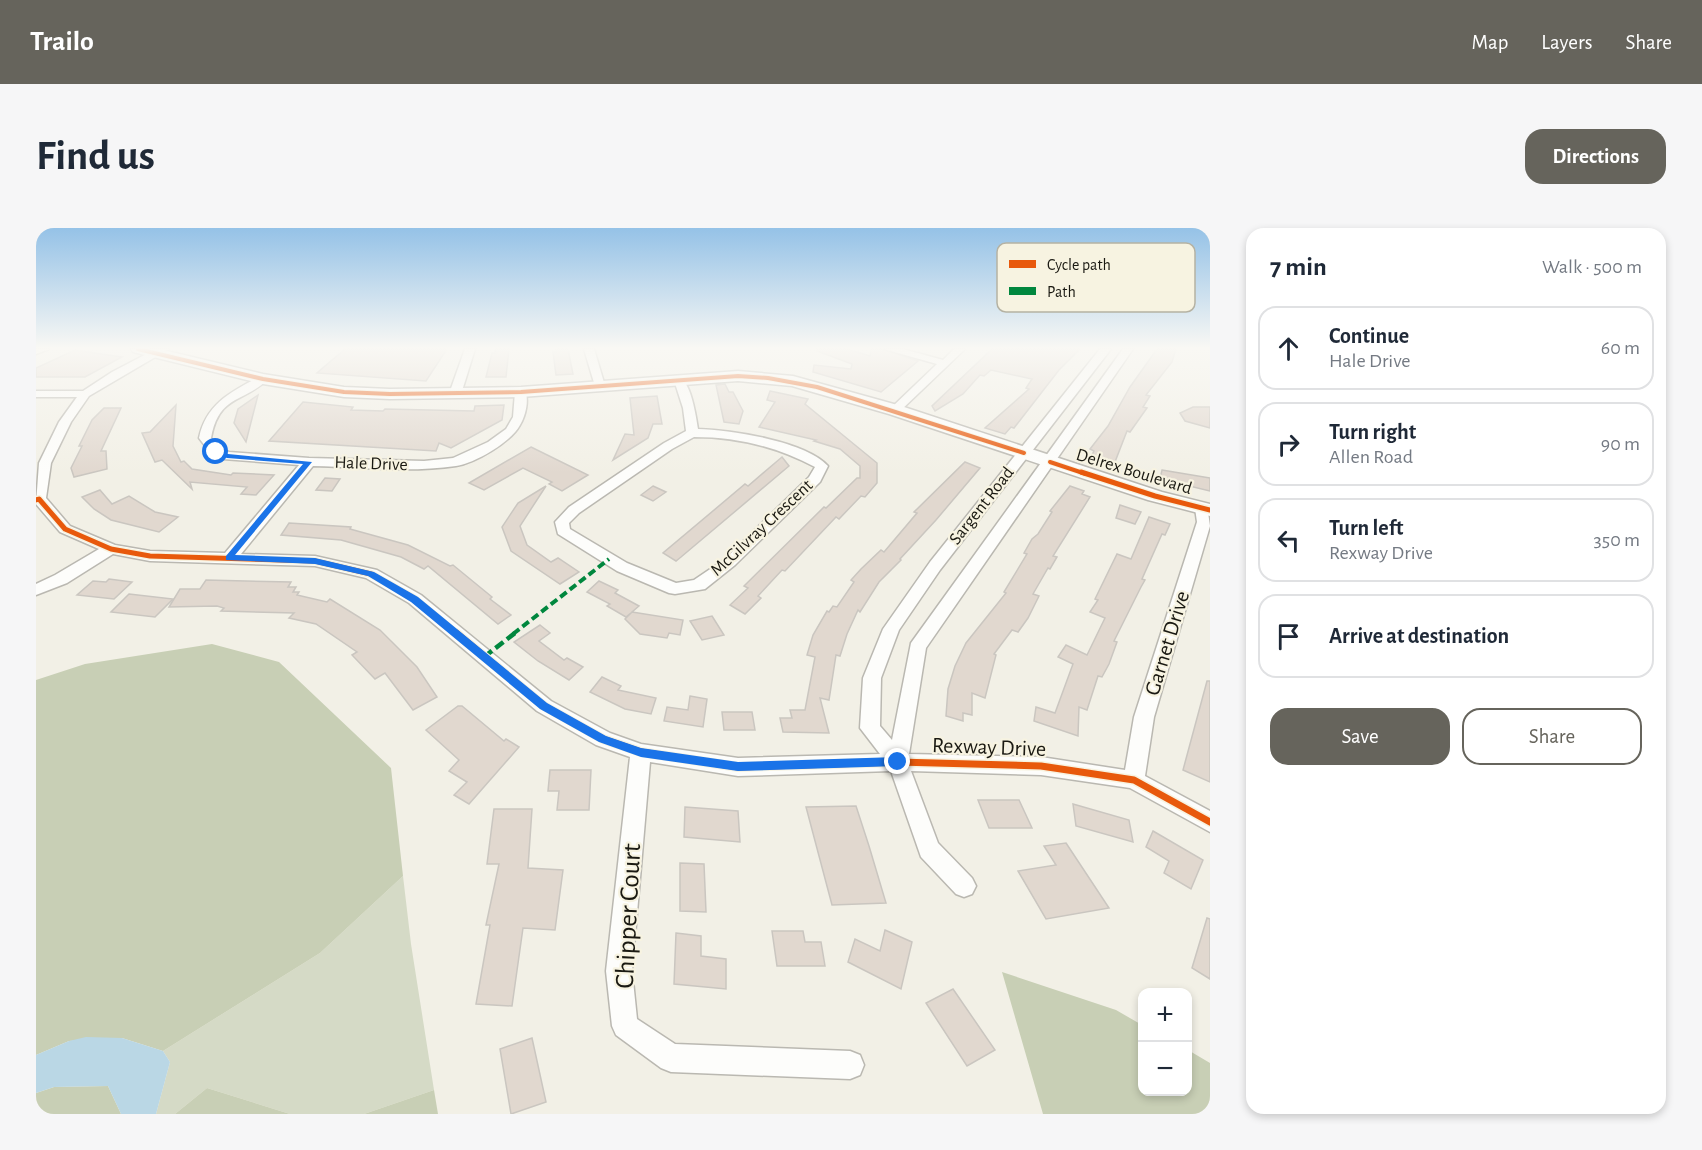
<!DOCTYPE html>
<meta charset="utf-8">
<style>
:root{--surface:#fff;--page:#f6f6f7;--text:#1f2937;--muted:#747a83;--line:#e0e1e3;--accent:#66645c}
body{margin:0;font-family:"Alegreya Sans",sans-serif;background:var(--page);color:var(--text)}
.controls{position:absolute;right:18px;bottom:18px;display:grid;overflow:hidden;border-radius:12px;box-shadow:0 3px 9px #0003}
.controls button{width:54px;height:54px;display:grid;place-items:center;padding:0;border:0;border-bottom:2px solid var(--line);background:var(--surface);color:var(--text);font:30px sans-serif}
.stop{position:absolute;width:18px;height:18px;margin:-14px;border:4px solid #1a73e8;border-radius:50%;background:#fff}
.stop.end{background:#1a73e8;border-color:#fff;box-shadow:0 2px 6px #0008}
.list{margin:0;padding:0;list-style:none}
h2{display:flex;justify-content:space-between;align-items:center;height:78px;margin:0;padding:0 24px;font-size:26px}
h2 small{font-size:20px;font-weight:400;color:var(--muted)}
.list li{display:grid;grid-template-columns:39px 1fr auto;gap:18px;align-items:center;box-sizing:border-box;height:84px;margin:0 12px 12px;padding:0 12px;border:2px solid var(--line);border-radius:18px}
.list b{display:block;font-size:22px;white-space:nowrap}
.list p{margin:0;font-size:20px;white-space:nowrap;color:var(--muted)}
.list em{font-size:20px;font-style:normal;color:var(--muted)}
.actions{display:flex;gap:12px;padding:18px 24px}
.actions a{flex:1;padding:14px 0;border:2px solid var(--accent);border-radius:18px;text-align:center;font-size:21px;color:var(--accent)}
.actions .main{background:var(--accent);color:#fff}
.icon{flex:none;width:33px;height:33px;fill:none;stroke:currentColor;stroke-width:2;stroke-linecap:round;stroke-linejoin:round}
.map{position:relative;flex:none;width:1174px;height:886px;overflow:hidden;border-radius:18px}
header{display:flex;align-items:center;gap:36px;box-sizing:border-box;height:84px;padding:0 30px;background:var(--accent);color:#fff}
header strong{font-size:28px}
nav{display:flex;gap:33px;margin-inline-start:auto;font-size:21px}
.intro{display:flex;align-items:center;justify-content:space-between;box-sizing:border-box;height:144px;padding:0 36px}
h1{margin:0;font-size:42px}
.button{padding:15px 27px;border-radius:18px;background:var(--accent);color:#fff;font-size:21px;font-weight:700}
main{display:flex;gap:36px;padding:0 36px}
aside{flex:1;background:var(--surface);border-radius:18px;box-shadow:0 3px 9px #0003}
.map>svg:first-child{display:block}
</style>
<header>
<strong>Trailo</strong>
<nav><a>Map</a><a>Layers</a><a>Share</a></nav>
</header>
<div class="intro"><h1>Find us</h1><a class="button">Directions</a></div>
<main>
<div class="map">
<svg width="1174" height="886" viewBox="0 0 1174 886">
<rect width="100%" height="100%" fill="#f2f0e6"/>
<path fill="#d5dac6" d="M367 648 375 716 398 862 328 886H254L171 860 139 886H120L134 834 127 823 284 725Z"/>
<g fill="#c8cfb5">
<path d="M176 416 243 434 355 540 367 648 284 725 127 823 86 810 33 813 0 827V452L49 436Z"/>
<path d="M966 744 1080 782 1106 797V864H1152V822L1174 835V886H1007Z"/>
<path d="M72 858 85 886H0V865L18 859Z"/>
<path d="M171 860 254 886H139Z"/>
<path d="M398 862 402 886H328Z"/>
</g>
<path fill="#bad7e5" d="M50 809 86 810 127 823 134 834 120 886H85L72 858 18 859 0 865V827L33 813Z"/>
<g fill="#e1d8cf" stroke="#cac6c0" stroke-width="1.5">
<path d="M309 121H411L390 153 281 145Z"/>
<path d="M460 121H473L470 149H450L456 125H459Z"/>
<path d="M520 121H532L537 146 520 147 517 124H520Z"/>
<path d="M781 121H811L834 128 835 121H846L882 133 845 164 777 144 778 137 815 141 816 136 781 123Z"/>
<path d="M956 121H1044L1023 142 978 200 975 199 969 206 949 200 993 161 990 160 996 151 955 142 948 148 944 147 927 166 899 183 896 178Z"/>
<path d="M1121 121H1140L1136 134 1110 167 1114 168 1107 179 1111 180 1094 204 1091 203 1077 239 1053 232 1058 223 1054 221 1072 198 1094 159Z"/>
<path d="M39 122 72 127 86 129 49 149H0V140Z"/>
<path d="M689 156 693 164H697L707 183 703 196 688 194 680 157Z"/>
<path d="M734 163 772 171 769 176 841 235V255L829 269 825 268 803 291 800 289 749 343 746 342 722 368 725 370 709 386 694 377 712 360 708 358 788 279 790 280 821 250H824V238L804 221 778 213 780 212 723 199 739 174 731 172Z"/>
<path d="M222 167 210 214 198 195 202 181Z"/>
<path d="M621 168 626 196H617L612 210 577 232 589 206 598 207 594 170Z"/>
<path d="M267 174 317 179 315 182 347 183 349 181 438 183 439 178 468 177 466 192 415 220 403 215 400 223 233 213Z"/>
<path d="M140 177 137 218 145 234 148 233 156 241 195 247 197 245 238 247 220 267 205 266 211 259 154 254 156 261 126 232 119 234 106 205 114 204Z"/>
<path d="M1157 179H1174V200L1149 193 1144 185Z"/>
<path d="M68 180H85L65 223H70L71 241 38 249 35 240 46 218H43L56 192Z"/>
<path d="M495 219 552 247 526 263 513 256 516 254 487 240 448 262 433 255Z"/>
<path d="M746 229 753 238 645 329 640 333 627 325 709 256 712 258Z"/>
<path d="M929 234 944 240 900 292 864 331 865 332 843 354 824 384 822 382 811 406 804 428 800 427 793 472 784 470 793 505 747 504 744 490H756L754 482H769L779 429 771 427 777 407 791 383 793 384 797 378 801 379 818 354 815 352 825 341 845 322 848 324 881 285 878 284Z"/>
<path d="M1126 242 1174 250V263L1124 251Z"/>
<path d="M289 250 304 251 296 263 280 262Z"/>
<path d="M510 258 484 298 491 317 515 334 522 330 543 344 524 356 475 323 466 299 482 275Z"/>
<path d="M617 258 630 264 617 273 605 267Z"/>
<path d="M1034 258 1048 263 1046 266 1054 269 1017 328 1021 329 1014 341 1012 340 997 366 1003 368 992 390 982 404 976 402 958 426 960 427 949 470 936 465V487L927 485V493L910 488 912 461 919 438 930 415 970 365 968 364 991 326 988 325 996 311 1002 306 1016 284 1014 283Z"/>
<path d="M64 262 76 276 93 268 119 284 142 289 123 304 75 292 58 281 46 269Z"/>
<path d="M1084 277 1105 284 1099 296 1080 290Z"/>
<path d="M1113 289 1134 296 1129 307 1126 306 1106 351 1109 352 1105 359 1078 413 1081 414 1073 436 1066 449 1062 448 1051 482 1043 479 1042 508 998 493 1000 479 1019 485 1037 436 1022 429 1030 417 1051 427 1069 390 1054 384 1062 372 1059 371 1081 326 1095 331Z"/>
<path d="M253 295 315 299 314 301 372 317 414 338 417 337 456 369 454 371 475 387 462 396 392 338 388 341 365 329 305 312 245 307Z"/>
<path d="M73 351 96 354 78 371 41 367 57 353 70 354Z"/>
<path d="M170 352 255 354 252 359H260L257 364H263L261 367 291 374 294 371 344 402 381 439 401 469 377 482 349 445 339 451 316 427 321 424 280 396 253 390 258 385 185 383 188 380 181 378 133 379 144 361H164Z"/>
<path d="M563 353 582 362 579 365 603 378 596 384 647 392 644 407 633 405 631 410 604 406 589 391 596 384 590 389 571 378 574 376 551 364Z"/>
<path d="M93 366 137 371 119 389 75 384Z"/>
<path d="M676 388 688 407 666 412 654 393Z"/>
<path d="M504 397 514 405 503 413 528 432 531 430 547 439 533 452 502 433 478 414Z"/>
<path d="M566 449 585 458 582 462 620 470 615 486 589 481 554 464Z"/>
<path d="M1171 453H1174V554L1147 542Z"/>
<path d="M654 468 671 471 667 499 628 493 631 479 652 482Z"/>
<path d="M422 478H426L468 513 470 511 483 519 433 576 418 567 431 554 413 543 423 532 390 502Z"/>
<path d="M686 484H716L719 502H688Z"/>
<path d="M514 542H555L553 582H521L523 563H512Z"/>
<path d="M942 572H983L996 600H953Z"/>
<path d="M1037 576 1093 592 1097 614 1040 598Z"/>
<path d="M820 578 833 618 850 675 796 677 770 579Z"/>
<path d="M649 579 702 583 704 614 648 609Z"/>
<path d="M458 581H496L492 640 527 642 519 702 487 700 476 778 440 776 454 697H450L463 636H451Z"/>
<path d="M1117 603 1167 632 1155 661 1128 645 1133 633 1110 619Z"/>
<path d="M1030 615 1073 680 1010 691 982 643 1020 637 1008 618Z"/>
<path d="M644 635 668 636 670 684 644 683Z"/>
<path d="M1171 690 1174 691V751L1156 740Z"/>
<path d="M849 702 876 714 865 761 812 734 819 711 844 723Z"/>
<path d="M736 703H767L769 714H785L789 738H741Z"/>
<path d="M640 705 665 708V728L690 731V761L638 756Z"/>
<path d="M917 761 959 822 931 838 890 775Z"/>
<path d="M496 810 510 874 475 886 464 821Z"/>
</g>
<g fill="none" stroke-linecap="round" stroke-linejoin="round">
<defs>
<g id="street">
<path d="M0 121H13L0 126Z"/>
<path d="M120 121H133L53 168 35 194 15 235 10 270 34 298 79 317 114 323 189 325 263 237 187 231 176 227 163 210C170 176 195 164 223 149L227 148 232 151C208 175 183 166 175 210L184 221 193 224 273 230 388 233 417 230 452 214 470 201 477 189 479 164 481 162H489C493 172 490 187 484 197 475 214 439 235 420 238 373 245 323 239 277 238L205 326 279 328 341 342 385 367 515 473 574 505 605 516 702 530 844 526 824 500 827 450 847 401 894 334 1064 121H1075L904 342 863 402 845 450 844 498 856 512 875 415 1087 121H1097L890 420 873 526 1005 529 1089 542 1098 489 1161 294 1159 280 1161 277H1171L1174 298 1118 489 1109 548 1174 583V604L1094 560 1005 547 875 543 902 615 936 650 940 658 936 666 928 669 920 666 885 629 855 543 702 548 614 534 596 743 601 791 639 816 814 823 824 827 828 837 824 847 814 851 635 844 625 840 580 807 576 798 570 743 594 529 560 517 501 483 373 375 330 350 279 338 114 333 77 326 31 355 0 367V356L19 347 63 321 24 304 0 276 3 235 23 194 41 169H0V163H47L76 144Z"/>
<path d="M429 121H439L425 166 419 169 415 168 413 166Z"/>
<path d="M548 121H558L569 158 568 160H560L559 158Z"/>
<path d="M848 121H867L907 132 918 121H929L863 184H855V180L901 136Z"/>
<path d="M643 149C655 154 660 188 662 201 695 202 769 213 792 238L784 254 699 337 669 361 639 366 633 365 581 343 522 306 519 294 533 279 628 215 650 203 647 180 638 152ZM658 209C702 209 741 219 779 239L773 249 689 331 658 352 640 355 591 335 534 301 533 295 543 285 636 221Z"/>
</g>
<path id="secondary" d="M95 121H123L227 146 308 159 354 161 485 159 702 143 757 148 865 178 1126 264 1174 276V288L1112 272 853 186 756 158 702 153 485 169 354 171 308 169 227 156 97 124Z"/>
</defs>
<use href="#street" stroke="#bab8b1" stroke-width="3"/>
<use href="#secondary" stroke="#bab8b1" stroke-width="3"/>
<use href="#street" fill="#fdfdfb" fill-rule="evenodd"/>
<use href="#secondary" fill="#fdfdfb" fill-rule="evenodd"/>
<path stroke="#00873e" stroke-width="4" stroke-dasharray="8 4" stroke-linecap="butt" d="M477 406 573 331"/>
<path stroke="#00873e" stroke-width="4.5" stroke-dasharray="10 4.5" stroke-linecap="butt" d="M448 429 479 405"/>
<defs>
<g id="cycleway-far2">
<path d="M102 121 227 151 308 164 354 166 485 164 702 148 732 150 781 159 988 225"/>
<path d="M1014 234 1050 246"/>
</g>
<g id="cycleway-far1">
<path d="M1045 244 1119 268 1174 282"/>
<path d="M0 272 3 271 29 301 75 321 114 328 279 333 335 346 379 371 421 406"/>
</g>
<path id="cycleway" d="M420 405 508 478 567 511 605 524 702 539 862 534 1005 538 1098 552 1174 594"/>
</defs>
<use href="#cycleway-far2" stroke="#f7f3e1" stroke-width="6"/>
<use href="#cycleway-far1" stroke="#f7f3e1" stroke-width="8"/>
<use href="#cycleway" stroke="#f7f3e1" stroke-width="10"/>
<use href="#cycleway-far2" stroke="#e8590c" stroke-width="4"/>
<use href="#cycleway-far1" stroke="#e8590c" stroke-width="5"/>
<use href="#cycleway" stroke="#e8590c" stroke-width="7"/>
</g>
<linearGradient id="sky" x2="0" y2="1"><stop stop-color="#95c2e7"/><stop offset="0.49" stop-color="#f9f8f4"/><stop offset="1" stop-color="#f9f8f4" stop-opacity="0"/></linearGradient>
<rect width="1174" height="245" fill="url(#sky)"/>
<path fill="#1a73e8" d="M178 222 192 226 276 234 199 327 279 330 338 344 382 369 511 475 570 508 605 520 702 534 862 529 868 534 862 538 702 543 605 529 563 514 504 481 375 374 332 348 279 336 190 332V328L267 236 191 230 178 225Z"/>
<g text-anchor="middle" dominant-baseline="central" stroke-width="4.5" stroke-linejoin="round" paint-order="stroke">
<g font-size="18" fill="#1a1912" stroke="#f7f3e1">
<text transform="translate(335 236) rotate(2)">Hale Drive</text>
<text transform="translate(1098 244) rotate(17)">Delrex Boulevard</text>
<text transform="translate(946 278) rotate(-52)">Sargent Road</text>
<text transform="translate(726 300) rotate(-43)">McGilvray Crescent</text>
</g>
<g font-size="22" fill="#1a1912" stroke="#f7f3e1">
<text transform="translate(1131 415) rotate(-73)">Garnet Drive</text>
<text transform="translate(953 519) rotate(2)">Rexway Drive</text>
</g>
<g font-size="27" fill="#1a1912" stroke="#f7f3e1">
<text transform="translate(592 688) rotate(-87)">Chipper Court</text>
</g>
</g>
<rect x="961" y="15" width="198" height="69" rx="9" fill="#f7f3e1" stroke="#b5b2a3" stroke-width="1.5"/>
<rect x="973" y="32" width="27" height="8" fill="#e8590c"/>
<rect x="973" y="59" width="27" height="8" fill="#00873e"/>
<g font-size="16" fill="#1a1912">
<text x="1011" y="42">Cycle path</text>
<text x="1011" y="69">Path</text>
</g>
</svg>
<div class="controls">
<button>+</button>
<button>−</button>
</div>
<div class="stop" style="left:180px;top:224px"></div>
<div class="stop end" style="left:862px;top:534px"></div>
</div>
<aside>
<h2>7 min<small>Walk · 500 m</small></h2>
<ul class="list">
<li><svg class="icon" aria-label="ahead" viewBox="0 0 24 24"><path d="M12 20V5M6 11l6-6 6 6"/></svg><div><b>Continue</b><p>Hale Drive</p></div><em>60 m</em></li>
<li><svg class="icon" aria-label="right" viewBox="0 0 24 24"><path d="M7 20v-9h11M14 6l5 5-5 5"/></svg><div><b>Turn right</b><p>Allen Road</p></div><em>90 m</em></li>
<li><svg class="icon" aria-label="left" viewBox="0 0 24 24"><path d="M17 20v-9H6M10 6l-5 5 5 5"/></svg><div><b>Turn left</b><p>Rexway Drive</p></div><em>350 m</em></li>
<li><svg class="icon" aria-label="arrive" viewBox="0 0 24 24"><path d="M6 21V4h12l-3 4 3 4H6"/></svg><div><b>Arrive at destination</b></div></li>
</ul>
<div class="actions"><a class="main">Save</a><a>Share</a></div>
</aside>
</main>
